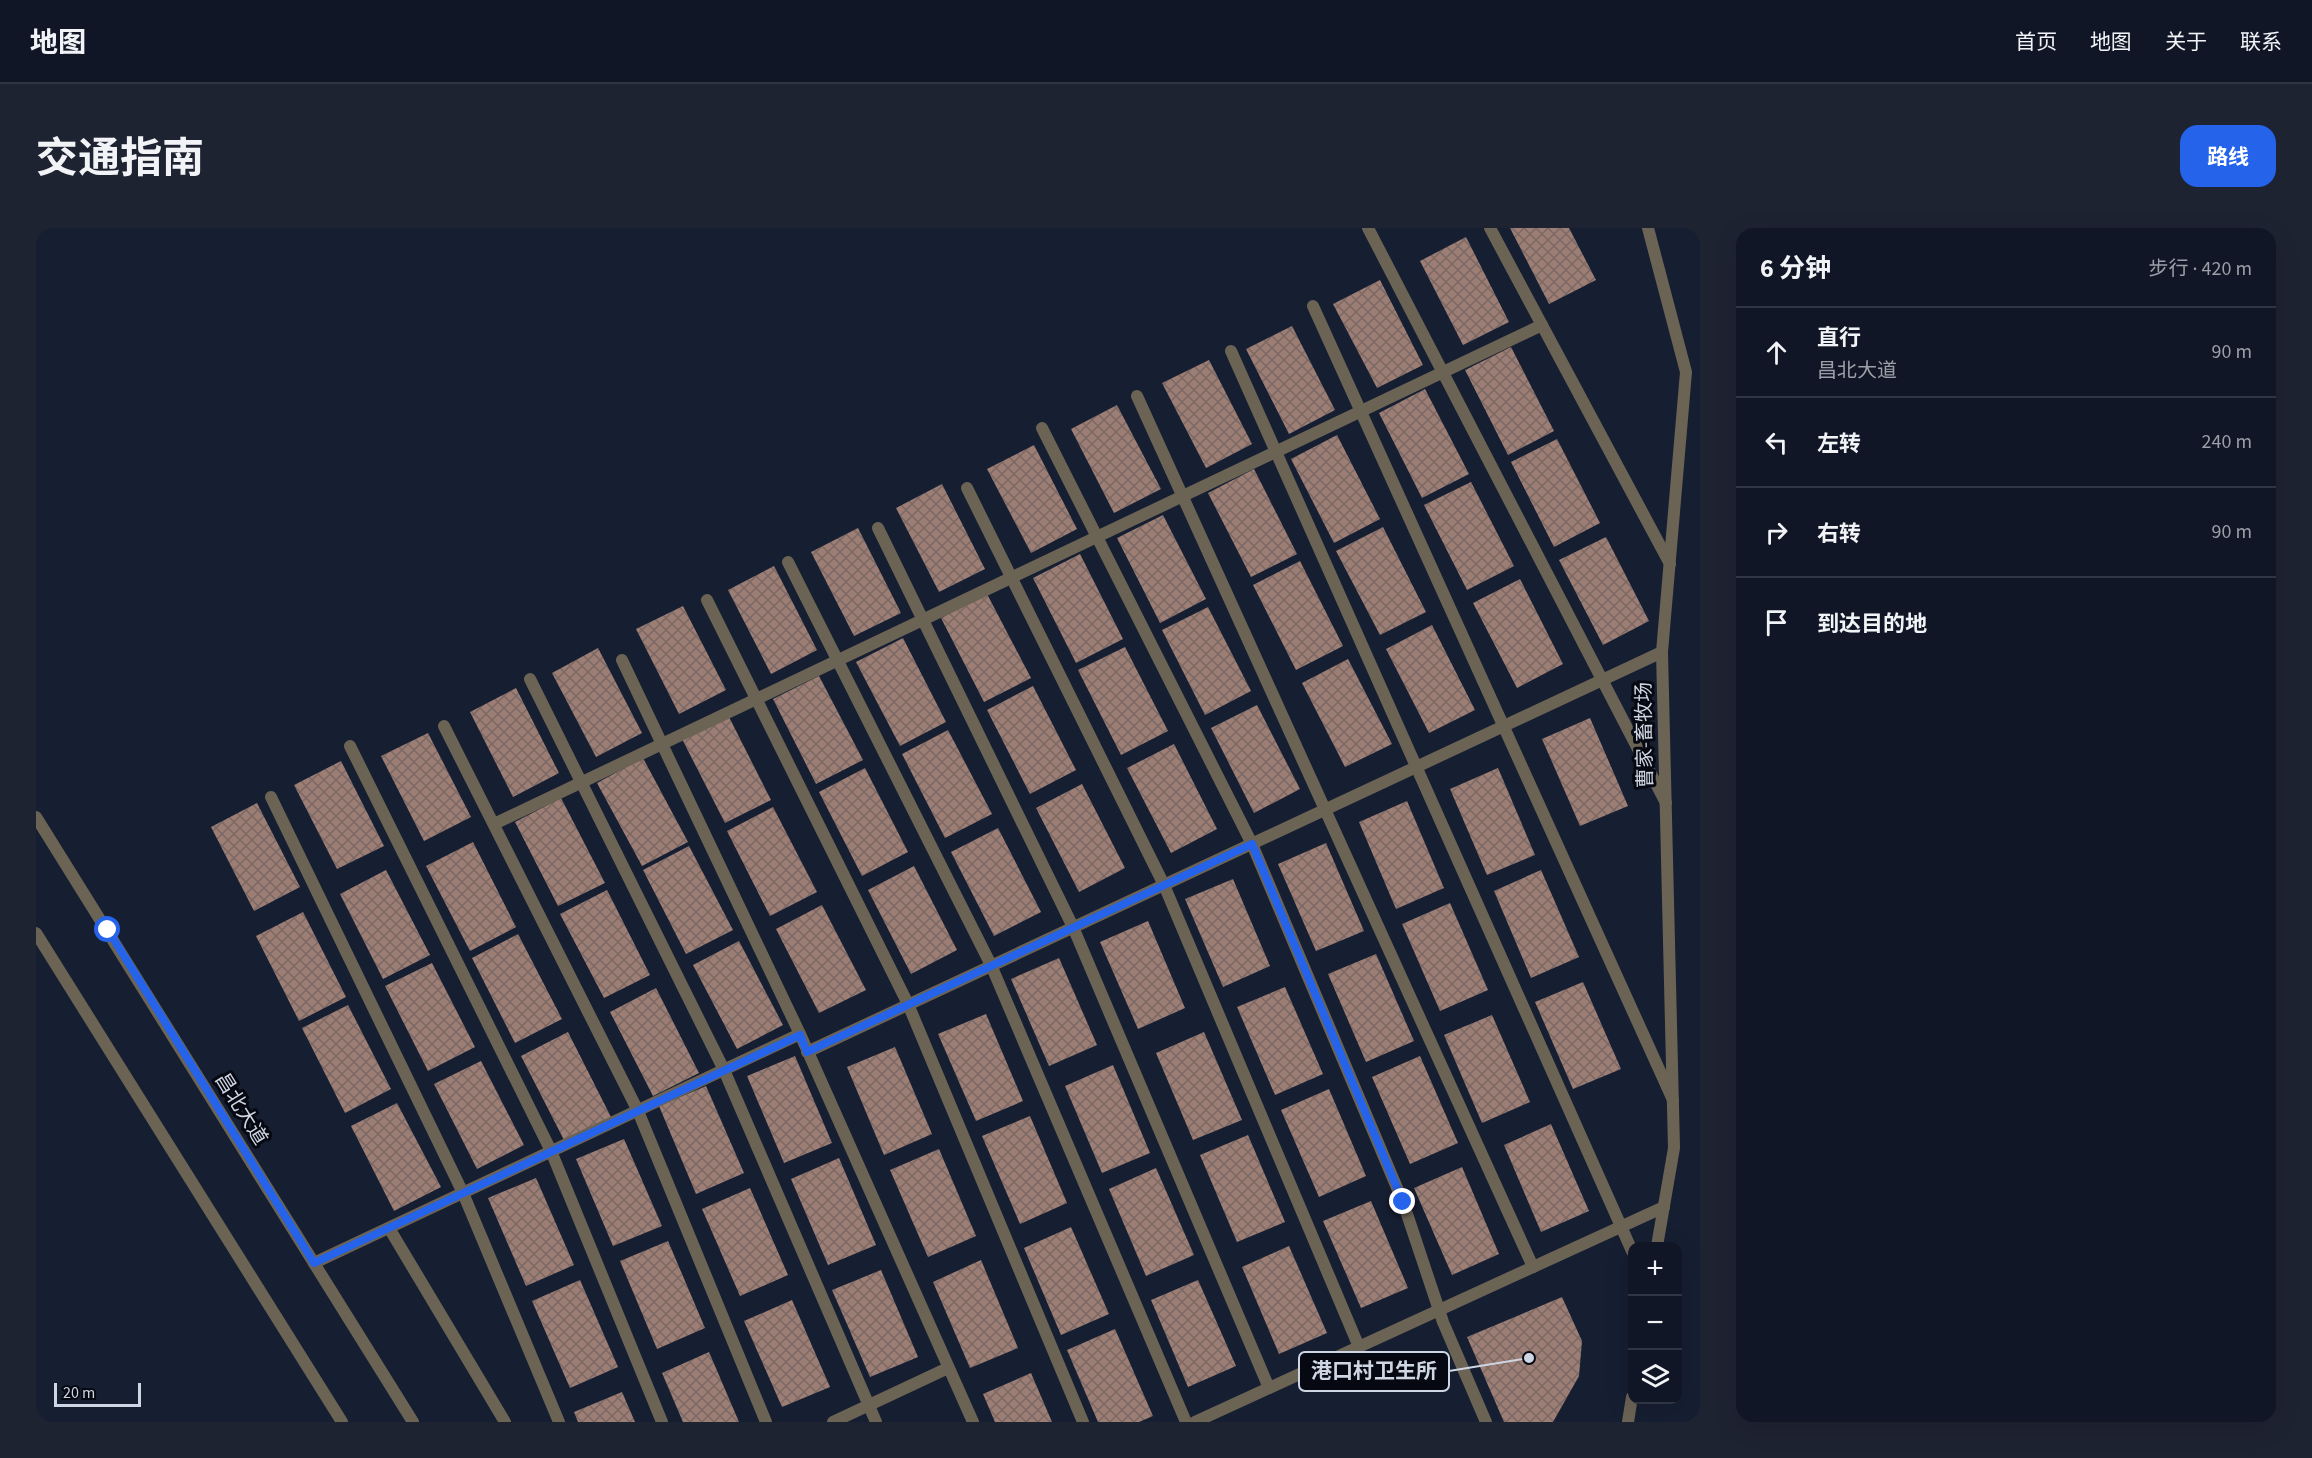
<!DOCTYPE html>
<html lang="zh">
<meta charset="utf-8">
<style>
:root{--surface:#101626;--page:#1e2332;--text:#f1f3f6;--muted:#9c9fa7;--line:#303543;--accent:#2563eb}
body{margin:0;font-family:"Source Sans 3","Noto Sans SC",sans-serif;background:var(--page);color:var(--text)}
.controls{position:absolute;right:18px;bottom:18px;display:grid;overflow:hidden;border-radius:12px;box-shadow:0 6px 24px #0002}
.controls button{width:54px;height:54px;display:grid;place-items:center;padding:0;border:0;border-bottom:2px solid var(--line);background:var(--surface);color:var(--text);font:30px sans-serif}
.scale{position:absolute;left:18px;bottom:15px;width:87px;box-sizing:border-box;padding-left:6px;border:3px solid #cfd6e3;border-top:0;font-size:16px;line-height:21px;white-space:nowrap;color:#cfd6e3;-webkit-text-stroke:4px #060911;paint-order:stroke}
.stop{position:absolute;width:18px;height:18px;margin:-14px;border:4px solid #2563eb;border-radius:50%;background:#fff}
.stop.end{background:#2563eb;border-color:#fff;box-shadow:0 2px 6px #0008}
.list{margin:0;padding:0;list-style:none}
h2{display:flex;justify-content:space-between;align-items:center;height:78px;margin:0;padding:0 24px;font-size:26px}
h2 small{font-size:20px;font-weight:400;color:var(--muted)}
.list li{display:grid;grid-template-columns:39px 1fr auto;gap:18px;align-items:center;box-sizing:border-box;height:90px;padding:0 24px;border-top:2px solid var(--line)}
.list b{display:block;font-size:22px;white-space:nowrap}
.list p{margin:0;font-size:20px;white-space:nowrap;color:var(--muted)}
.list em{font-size:20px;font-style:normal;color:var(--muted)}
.icon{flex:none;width:33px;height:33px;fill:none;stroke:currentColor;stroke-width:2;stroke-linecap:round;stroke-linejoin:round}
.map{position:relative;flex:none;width:1664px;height:1194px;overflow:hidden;border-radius:18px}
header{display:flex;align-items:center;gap:36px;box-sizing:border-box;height:84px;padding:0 30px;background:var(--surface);border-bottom:2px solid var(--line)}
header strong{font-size:28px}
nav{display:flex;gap:33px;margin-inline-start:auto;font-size:21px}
.intro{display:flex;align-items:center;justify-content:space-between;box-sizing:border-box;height:144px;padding:0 36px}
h1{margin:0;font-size:42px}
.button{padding:15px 27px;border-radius:18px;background:var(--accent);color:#fff;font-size:21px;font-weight:700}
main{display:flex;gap:36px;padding:0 36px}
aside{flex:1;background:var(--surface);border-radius:18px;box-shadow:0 6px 24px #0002}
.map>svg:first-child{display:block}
</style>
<header>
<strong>地图</strong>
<nav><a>首页</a><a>地图</a><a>关于</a><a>联系</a></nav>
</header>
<div class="intro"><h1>交通指南</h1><a class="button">路线</a></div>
<main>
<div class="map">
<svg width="1664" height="1194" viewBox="0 0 1664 1194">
<defs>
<pattern id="building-cross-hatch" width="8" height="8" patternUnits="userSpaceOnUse" patternTransform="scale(1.5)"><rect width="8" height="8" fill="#9c7e75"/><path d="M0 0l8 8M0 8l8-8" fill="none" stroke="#7b6864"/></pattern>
</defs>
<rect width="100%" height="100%" fill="#161e32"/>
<g fill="url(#building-cross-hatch)">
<path d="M1474 0H1533L1560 52 1513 76Z"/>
<path d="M1430 9 1473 94 1427 117 1384 33Z"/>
<path d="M1344 52 1387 137 1341 160 1297 76Z"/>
<path d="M1256 98 1299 182 1253 206 1210 121Z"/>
<path d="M1475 119 1518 203 1472 227 1429 142Z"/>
<path d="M1173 132 1216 216 1170 240 1126 155Z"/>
<path d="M1389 161 1433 246 1386 270 1343 185Z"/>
<path d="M1081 177 1125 261 1078 285 1035 201Z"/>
<path d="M1301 207 1344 291 1298 315 1255 231Z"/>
<path d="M1521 211 1564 295 1518 319 1475 234Z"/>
<path d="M998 217 1041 301 995 325 951 241Z"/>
<path d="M1218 241 1261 326 1215 349 1172 265Z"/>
<path d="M1435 254 1478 338 1431 362 1388 277Z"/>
<path d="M906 256 949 341 903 364 860 280Z"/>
<path d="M1127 287 1170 371 1124 395 1081 310Z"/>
<path d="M1347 299 1390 384 1344 407 1300 323Z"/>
<path d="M822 300 865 385 818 408 775 324Z"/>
<path d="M1570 309 1613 393 1567 417 1523 332Z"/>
<path d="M1044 326 1087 411 1040 435 997 350Z"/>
<path d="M1264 333 1307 418 1260 442 1217 357Z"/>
<path d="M738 338 781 422 735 446 692 362Z"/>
<path d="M1484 351 1527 436 1481 460 1437 375Z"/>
<path d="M951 366 995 450 948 474 905 390Z"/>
<path d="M647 378 690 462 643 486 600 401Z"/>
<path d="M1172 379 1215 463 1169 487 1126 402Z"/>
<path d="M1396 397 1439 482 1393 505 1350 421Z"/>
<path d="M867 410 910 494 864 518 820 434Z"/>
<path d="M1089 419 1132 503 1085 527 1042 442Z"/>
<path d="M562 420 606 505 560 529 516 445Z"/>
<path d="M1312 431 1356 516 1309 539 1266 455Z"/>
<path d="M783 448 827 532 780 556 737 471Z"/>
<path d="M997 458 1040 542 994 566 951 482Z"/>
<path d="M480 460 523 545 477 569 434 484Z"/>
<path d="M1221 477 1264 561 1218 585 1175 500Z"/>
<path d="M692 487 735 572 689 595 646 511Z"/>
<path d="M1554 490 1592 578 1544 598 1506 511Z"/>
<path d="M912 502 956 586 909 610 866 526Z"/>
<path d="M392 505 435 589 388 613 345 528Z"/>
<path d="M1138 516 1181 601 1135 625 1091 540Z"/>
<path d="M607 530 652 614 606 638 561 555Z"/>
<path d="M305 533 348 618 301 641 258 557Z"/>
<path d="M829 540 872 624 826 648 783 564Z"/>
<path d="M1462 540 1499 627 1451 647 1414 561Z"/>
<path d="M1046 556 1089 640 1043 664 1000 580Z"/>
<path d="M525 570 569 655 522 678 479 594Z"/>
<path d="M1371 573 1408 660 1360 681 1323 594Z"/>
<path d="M221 575 264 659 218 683 175 599Z"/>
<path d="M737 579 781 664 734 688 691 603Z"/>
<path d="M962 600 1005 684 958 708 915 624Z"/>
<path d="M437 614 480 699 434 723 390 638Z"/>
<path d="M1290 615 1328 703 1280 723 1242 636Z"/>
<path d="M653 618 697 702 650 726 607 642Z"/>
<path d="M878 638 921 722 875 746 832 662Z"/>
<path d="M350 642 394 727 347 751 304 666Z"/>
<path d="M1505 642 1543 729 1495 750 1458 663Z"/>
<path d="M1197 651 1234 738 1187 759 1149 671Z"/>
<path d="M571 662 614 747 568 770 524 686Z"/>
<path d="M1414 675 1452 762 1404 783 1366 696Z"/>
<path d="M786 677 830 762 783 785 740 701Z"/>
<path d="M267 684 310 769 263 793 220 708Z"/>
<path d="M1112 693 1149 780 1102 801 1064 714Z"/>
<path d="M482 706 526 791 479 815 436 730Z"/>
<path d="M703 713 747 797 701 821 657 737Z"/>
<path d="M1340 726 1378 813 1330 834 1292 746Z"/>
<path d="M1023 730 1061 817 1013 838 975 751Z"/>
<path d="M396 735 439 819 392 843 349 758Z"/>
<path d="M1547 754 1585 841 1537 861 1499 774Z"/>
<path d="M1249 759 1287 846 1239 867 1201 779Z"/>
<path d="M620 760 663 845 617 868 574 784Z"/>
<path d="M312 777 355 861 309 885 266 800Z"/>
<path d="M950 786 987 873 940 893 902 806Z"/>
<path d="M1456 787 1494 874 1446 895 1408 807Z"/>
<path d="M532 804 575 889 528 912 485 828Z"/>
<path d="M1168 804 1206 892 1157 912 1120 825Z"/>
<path d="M859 819 896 906 848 927 811 839Z"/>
<path d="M759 828 796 915 748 935 711 848Z"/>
<path d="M1384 828 1422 915 1374 936 1336 849Z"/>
<path d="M445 833 488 917 441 941 398 856Z"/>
<path d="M1077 837 1114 925 1066 945 1029 858Z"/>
<path d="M670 858 708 945 660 966 623 878Z"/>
<path d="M1293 861 1330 948 1283 969 1245 882Z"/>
<path d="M361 875 405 959 358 983 315 898Z"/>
<path d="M994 888 1031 975 984 996 946 908Z"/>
<path d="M1515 896 1553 983 1505 1004 1468 917Z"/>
<path d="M1212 907 1249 994 1201 1014 1164 927Z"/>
<path d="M588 911 626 998 577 1018 540 931Z"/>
<path d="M903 921 940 1008 892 1029 854 942Z"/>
<path d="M803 930 840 1017 792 1037 755 951Z"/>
<path d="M1426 939 1463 1026 1416 1047 1378 960Z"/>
<path d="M1120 940 1158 1027 1110 1048 1073 961Z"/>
<path d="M500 950 538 1037 490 1058 452 970Z"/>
<path d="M714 960 752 1047 704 1068 666 981Z"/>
<path d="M1335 973 1372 1060 1325 1080 1287 993Z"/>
<path d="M1035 999 1073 1086 1025 1107 988 1020Z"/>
<path d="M632 1013 669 1100 621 1121 584 1033Z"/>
<path d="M1253 1018 1291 1105 1243 1126 1206 1039Z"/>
<path d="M945 1032 982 1120 934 1140 897 1054Z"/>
<path d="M845 1042 882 1129 834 1149 796 1062Z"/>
<path d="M544 1052 582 1139 534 1160 496 1073Z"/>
<path d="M1162 1052 1200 1138 1152 1159 1115 1072Z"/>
<path d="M1526 1069 1546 1113 1543 1148 1517 1194H1468L1431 1109Z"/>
<path d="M756 1072 794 1159 746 1179 708 1093Z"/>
<path d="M1079 1101 1117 1188 1103 1194H1062L1031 1122Z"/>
<path d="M673 1124 703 1194H647L626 1145Z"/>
<path d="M995 1145 1016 1194H959L947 1166Z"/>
<path d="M586 1164 599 1194H542L538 1184Z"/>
</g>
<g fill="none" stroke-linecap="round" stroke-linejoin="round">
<g stroke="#6b6354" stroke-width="12">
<path d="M1332 0 1630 575"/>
<path d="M1454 0 1634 336"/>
<path d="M1277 78 1637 872"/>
<path d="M1195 123 1596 1023"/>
<path d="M1101 168 1497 1039"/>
<path d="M1006 200 1216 616 1367 974 1407 1094 1450 1194"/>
<path d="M931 260 1128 657 1323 1119"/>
<path d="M842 300 1037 699 1233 1160"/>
<path d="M752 334 955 737 1150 1194"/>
<path d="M671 372 872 776 1047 1194"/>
<path d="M586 432 764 806 937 1194"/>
<path d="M494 451 688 842 840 1194"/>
<path d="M408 498 602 883 730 1194"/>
<path d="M314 518 515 923 626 1194"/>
<path d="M235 569 427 965 523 1194"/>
<path d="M458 596 1506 97"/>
<path d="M771 824 1626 424"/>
<path d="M353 1000 469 1194"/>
<path d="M278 1035 764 806"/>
<path d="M797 1194 912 1140"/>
<path d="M1159 1194 1628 979"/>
</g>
<g stroke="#6b6354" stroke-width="12">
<path d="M1612 0 1650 144 1626 424 1638 920 1621 1018"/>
<path d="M0 589 377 1194"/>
<path d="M0 705 306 1194"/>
<path d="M1592 1194 1596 1169"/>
</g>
</g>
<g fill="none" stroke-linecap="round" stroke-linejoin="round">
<path stroke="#2563eb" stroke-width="8" d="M72 702 278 1035 764 807 771 824 1216 616 1367 974"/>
</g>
<g text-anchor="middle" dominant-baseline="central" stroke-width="6" stroke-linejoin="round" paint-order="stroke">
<g font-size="20" fill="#cfd6e3" stroke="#060911">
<text transform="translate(1609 507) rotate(-91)">曹家-畜牧场</text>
<text transform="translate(205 881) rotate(58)">昌北大道</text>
</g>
</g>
<path fill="none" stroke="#cfd6e3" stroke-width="2" d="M1493 1130L1413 1143"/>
<circle fill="#cfd6e3" stroke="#060911" stroke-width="2" cx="1493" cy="1130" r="6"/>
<rect fill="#060911" stroke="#cfd6e3" stroke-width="2" x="1263" y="1124" width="150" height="39" rx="6"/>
<g font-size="21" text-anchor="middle" font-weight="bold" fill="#cfd6e3">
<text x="1338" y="1150">港口村卫生所</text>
</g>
</svg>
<div class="controls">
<button>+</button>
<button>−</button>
<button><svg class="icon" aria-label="layers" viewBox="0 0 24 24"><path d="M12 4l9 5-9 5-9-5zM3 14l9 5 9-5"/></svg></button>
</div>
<div class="scale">20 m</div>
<div class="stop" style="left:72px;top:702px"></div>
<div class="stop end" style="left:1367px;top:974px"></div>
</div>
<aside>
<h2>6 分钟<small>步行 · 420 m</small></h2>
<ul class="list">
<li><svg class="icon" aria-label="ahead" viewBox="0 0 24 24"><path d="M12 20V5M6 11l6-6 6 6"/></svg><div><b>直行</b><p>昌北大道</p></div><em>90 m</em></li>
<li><svg class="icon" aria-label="left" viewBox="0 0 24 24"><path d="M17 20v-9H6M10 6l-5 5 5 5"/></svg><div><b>左转</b></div><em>240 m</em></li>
<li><svg class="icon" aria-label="right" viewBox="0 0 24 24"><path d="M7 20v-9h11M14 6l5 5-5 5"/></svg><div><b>右转</b></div><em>90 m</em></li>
<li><svg class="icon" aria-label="arrive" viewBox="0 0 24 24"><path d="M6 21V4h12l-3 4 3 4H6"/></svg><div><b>到达目的地</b></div></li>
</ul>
</aside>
</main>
